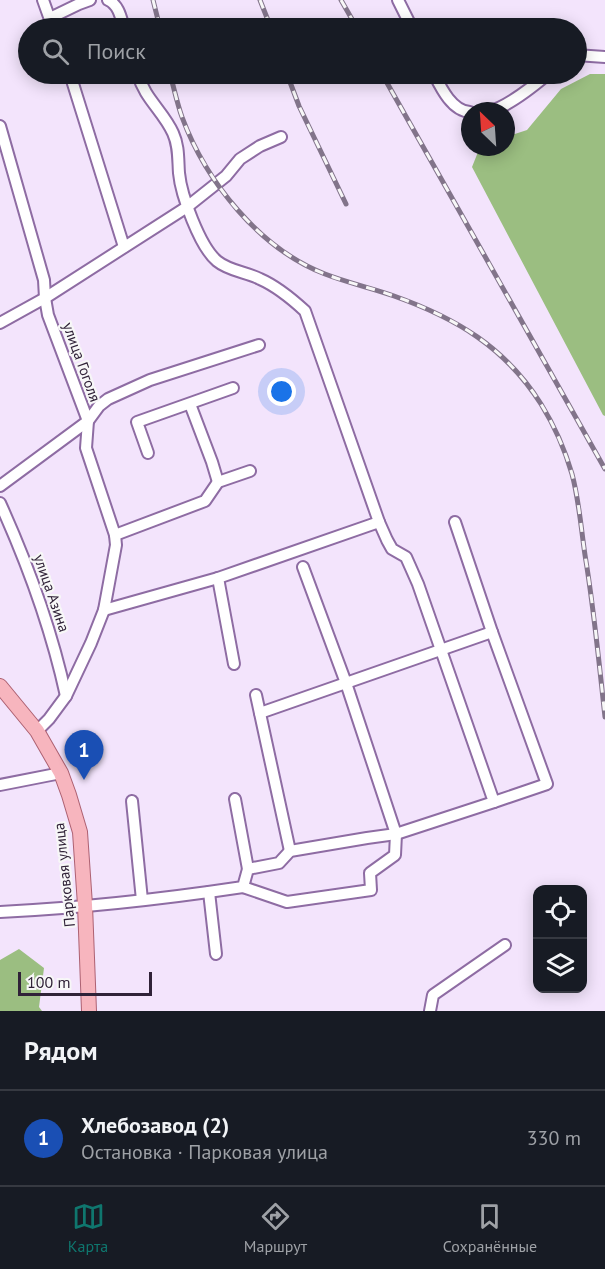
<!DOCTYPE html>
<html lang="ru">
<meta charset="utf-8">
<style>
:root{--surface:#171b24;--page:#242831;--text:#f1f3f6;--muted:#9ea1a6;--line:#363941;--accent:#0f766e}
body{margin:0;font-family:"PT Sans",sans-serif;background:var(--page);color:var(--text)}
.controls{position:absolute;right:18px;bottom:18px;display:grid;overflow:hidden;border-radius:12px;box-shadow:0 3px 15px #0003}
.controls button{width:54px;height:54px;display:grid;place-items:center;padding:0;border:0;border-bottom:2px solid var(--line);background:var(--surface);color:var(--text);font:30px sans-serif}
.compass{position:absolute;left:461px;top:102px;width:54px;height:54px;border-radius:50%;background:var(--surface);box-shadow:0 3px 15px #0003;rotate:335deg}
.scale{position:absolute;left:18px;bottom:15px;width:134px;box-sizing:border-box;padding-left:6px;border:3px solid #302238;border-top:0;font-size:16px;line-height:21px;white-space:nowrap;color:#302238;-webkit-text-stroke:4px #f7f7f7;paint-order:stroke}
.you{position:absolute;left:282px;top:392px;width:21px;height:21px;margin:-15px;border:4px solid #fff;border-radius:50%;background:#1a73e8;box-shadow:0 0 0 9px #1a73e833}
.badge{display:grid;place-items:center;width:39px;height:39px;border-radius:50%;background:var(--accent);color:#fff;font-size:20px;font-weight:700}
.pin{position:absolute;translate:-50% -50px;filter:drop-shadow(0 2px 3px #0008)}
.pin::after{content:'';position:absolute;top:32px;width:21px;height:18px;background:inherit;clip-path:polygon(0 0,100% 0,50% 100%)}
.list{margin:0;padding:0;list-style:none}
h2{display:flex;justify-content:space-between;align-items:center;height:78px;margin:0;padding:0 24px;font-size:26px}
h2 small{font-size:20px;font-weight:400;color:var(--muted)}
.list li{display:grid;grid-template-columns:39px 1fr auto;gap:18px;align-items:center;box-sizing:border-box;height:96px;padding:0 24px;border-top:2px solid var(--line)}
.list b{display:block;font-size:22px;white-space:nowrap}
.list p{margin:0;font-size:20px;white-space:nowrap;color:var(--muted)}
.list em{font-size:20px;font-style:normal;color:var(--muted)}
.icon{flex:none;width:33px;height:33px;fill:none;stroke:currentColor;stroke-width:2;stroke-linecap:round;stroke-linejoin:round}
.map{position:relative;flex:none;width:605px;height:1011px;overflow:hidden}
.search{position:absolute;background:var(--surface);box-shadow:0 3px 15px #0003;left:18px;right:18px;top:18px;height:66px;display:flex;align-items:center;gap:15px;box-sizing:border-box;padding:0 21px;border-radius:33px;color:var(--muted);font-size:22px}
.sheet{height:174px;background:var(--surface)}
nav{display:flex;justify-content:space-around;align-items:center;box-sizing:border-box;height:84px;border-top:2px solid var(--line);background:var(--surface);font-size:16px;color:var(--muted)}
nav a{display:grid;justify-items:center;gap:3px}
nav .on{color:var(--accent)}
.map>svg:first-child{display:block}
</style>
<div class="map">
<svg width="605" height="1011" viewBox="0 0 605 1011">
<rect width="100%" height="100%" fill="#f3e4fc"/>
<g fill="#9bbe81">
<path d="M590 74H605V416L603 415 472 167 480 147H506V137L527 130 561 89Z"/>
<path d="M19 949 44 968 39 1007 42 1011H0V960Z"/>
</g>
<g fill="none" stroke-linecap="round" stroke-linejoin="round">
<defs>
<g id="minor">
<path d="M43 0 53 28"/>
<path d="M108 0C119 5 121 18 124 28"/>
<path d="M398 0 412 28"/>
<path d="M50 18 79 4 90 0"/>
<path d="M576 55 605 57"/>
<path d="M70 74 124 247"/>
<path d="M434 74C441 88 452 111 470 112"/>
<path d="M490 111C507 107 535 85 548 74"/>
<path d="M0 126 44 280 45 298 48 315 88 421 86 448 115 535 116 545 104 610 91 643 66 696 49 719 37 731"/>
<path d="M0 323 45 298 187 207 226 176 240 159 260 146 281 137"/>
<path d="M190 404 212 462 218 482"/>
<path d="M148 453 137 422 233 388"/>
<path d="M0 486 88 421 99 406 108 399 150 380 259 345"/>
<path d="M0 503C29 567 51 627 66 696"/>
<path d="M455 522 492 632 547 784 494 802"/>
<path d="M115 535 205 501 218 482 250 471"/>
<path d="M218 578 234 664"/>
<path d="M104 610 218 578 379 522 305 311C292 299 276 286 260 279 246 272 229 271 217 261 200 247 181 195 179 173 178 159 179 146 173 133 163 111 144 98 138 74"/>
<path d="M256 695 290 851"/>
<path d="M260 713 492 632"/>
<path d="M0 785 61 773"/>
<path d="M235 799 248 869"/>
<path d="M132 801 142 900"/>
<path d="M243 887 287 902 371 890 370 873 395 855 396 834 346 683 303 567"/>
<path d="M209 892 216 954"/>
<path d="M0 912C81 908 163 899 243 887L248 869 279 863 290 851 367 838 396 834 494 802 418 584 406 557 392 549 387 540 379 522"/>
<path d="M430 1011 433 995 505 945"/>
</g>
<path id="major" d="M0 686 37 731 61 773 69 795 80 832 85 905 89 1011"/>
</defs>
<use href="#minor" stroke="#8e6ca3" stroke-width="14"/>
<use href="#major" stroke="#ad6172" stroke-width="16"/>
<use href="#minor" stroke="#fff" stroke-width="10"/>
<use href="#major" stroke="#f7b5be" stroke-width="14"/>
<defs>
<g id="rail">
<path d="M153 0 160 28"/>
<path d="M260 0 271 28"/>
<path d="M341 0 357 28"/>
<path d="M170 74C174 88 177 103 182 117 206 182 260 249 325 274 348 283 372 288 394 296 456 318 505 347 541 404 554 425 565 450 572 474 579 500 581 528 585 555 594 609 599 663 605 717"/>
<path d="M287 74 299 106 346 204"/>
<path d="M382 74 605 469"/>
</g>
</defs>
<use href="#rail" stroke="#82748a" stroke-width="5"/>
<use href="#rail" stroke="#f7f7f7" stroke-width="3" stroke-dasharray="9" stroke-linecap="butt"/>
</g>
<g text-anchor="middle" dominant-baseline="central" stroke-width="4.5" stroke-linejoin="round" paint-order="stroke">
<g font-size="15" fill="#302238" stroke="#f7f7f7">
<text transform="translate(82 362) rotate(70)">улица Гоголя</text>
<text transform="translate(52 593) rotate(71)">улица Азина</text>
<text transform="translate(64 875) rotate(-96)">Парковая улица</text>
</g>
</g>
</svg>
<div class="controls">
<button><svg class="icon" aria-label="locate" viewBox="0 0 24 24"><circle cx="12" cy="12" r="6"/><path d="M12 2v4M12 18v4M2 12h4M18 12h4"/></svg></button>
<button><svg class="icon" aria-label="layers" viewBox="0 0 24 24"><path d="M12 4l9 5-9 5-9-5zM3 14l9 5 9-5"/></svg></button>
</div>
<svg class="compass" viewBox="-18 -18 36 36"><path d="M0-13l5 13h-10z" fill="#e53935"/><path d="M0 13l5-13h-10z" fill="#9ea1a6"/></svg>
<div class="scale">100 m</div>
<div class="you"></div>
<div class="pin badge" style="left:84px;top:780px;background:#1a4fb4">1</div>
<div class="search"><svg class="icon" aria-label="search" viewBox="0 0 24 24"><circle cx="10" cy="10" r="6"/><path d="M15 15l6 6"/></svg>Поиск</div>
</div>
<section class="sheet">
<h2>Рядом<small></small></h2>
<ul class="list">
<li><span class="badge" style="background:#1a4fb4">1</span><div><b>Хлебозавод (2)</b><p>Остановка · Парковая улица</p></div><em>330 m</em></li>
</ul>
</section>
<nav>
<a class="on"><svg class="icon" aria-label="map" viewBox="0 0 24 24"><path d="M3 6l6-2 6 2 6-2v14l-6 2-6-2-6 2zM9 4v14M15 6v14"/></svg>Карта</a>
<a><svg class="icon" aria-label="directions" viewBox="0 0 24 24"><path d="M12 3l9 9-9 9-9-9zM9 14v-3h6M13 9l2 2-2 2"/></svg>Маршрут</a>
<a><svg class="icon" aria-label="saved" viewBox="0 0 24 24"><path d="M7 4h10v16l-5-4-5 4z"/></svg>Сохранённые</a>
</nav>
